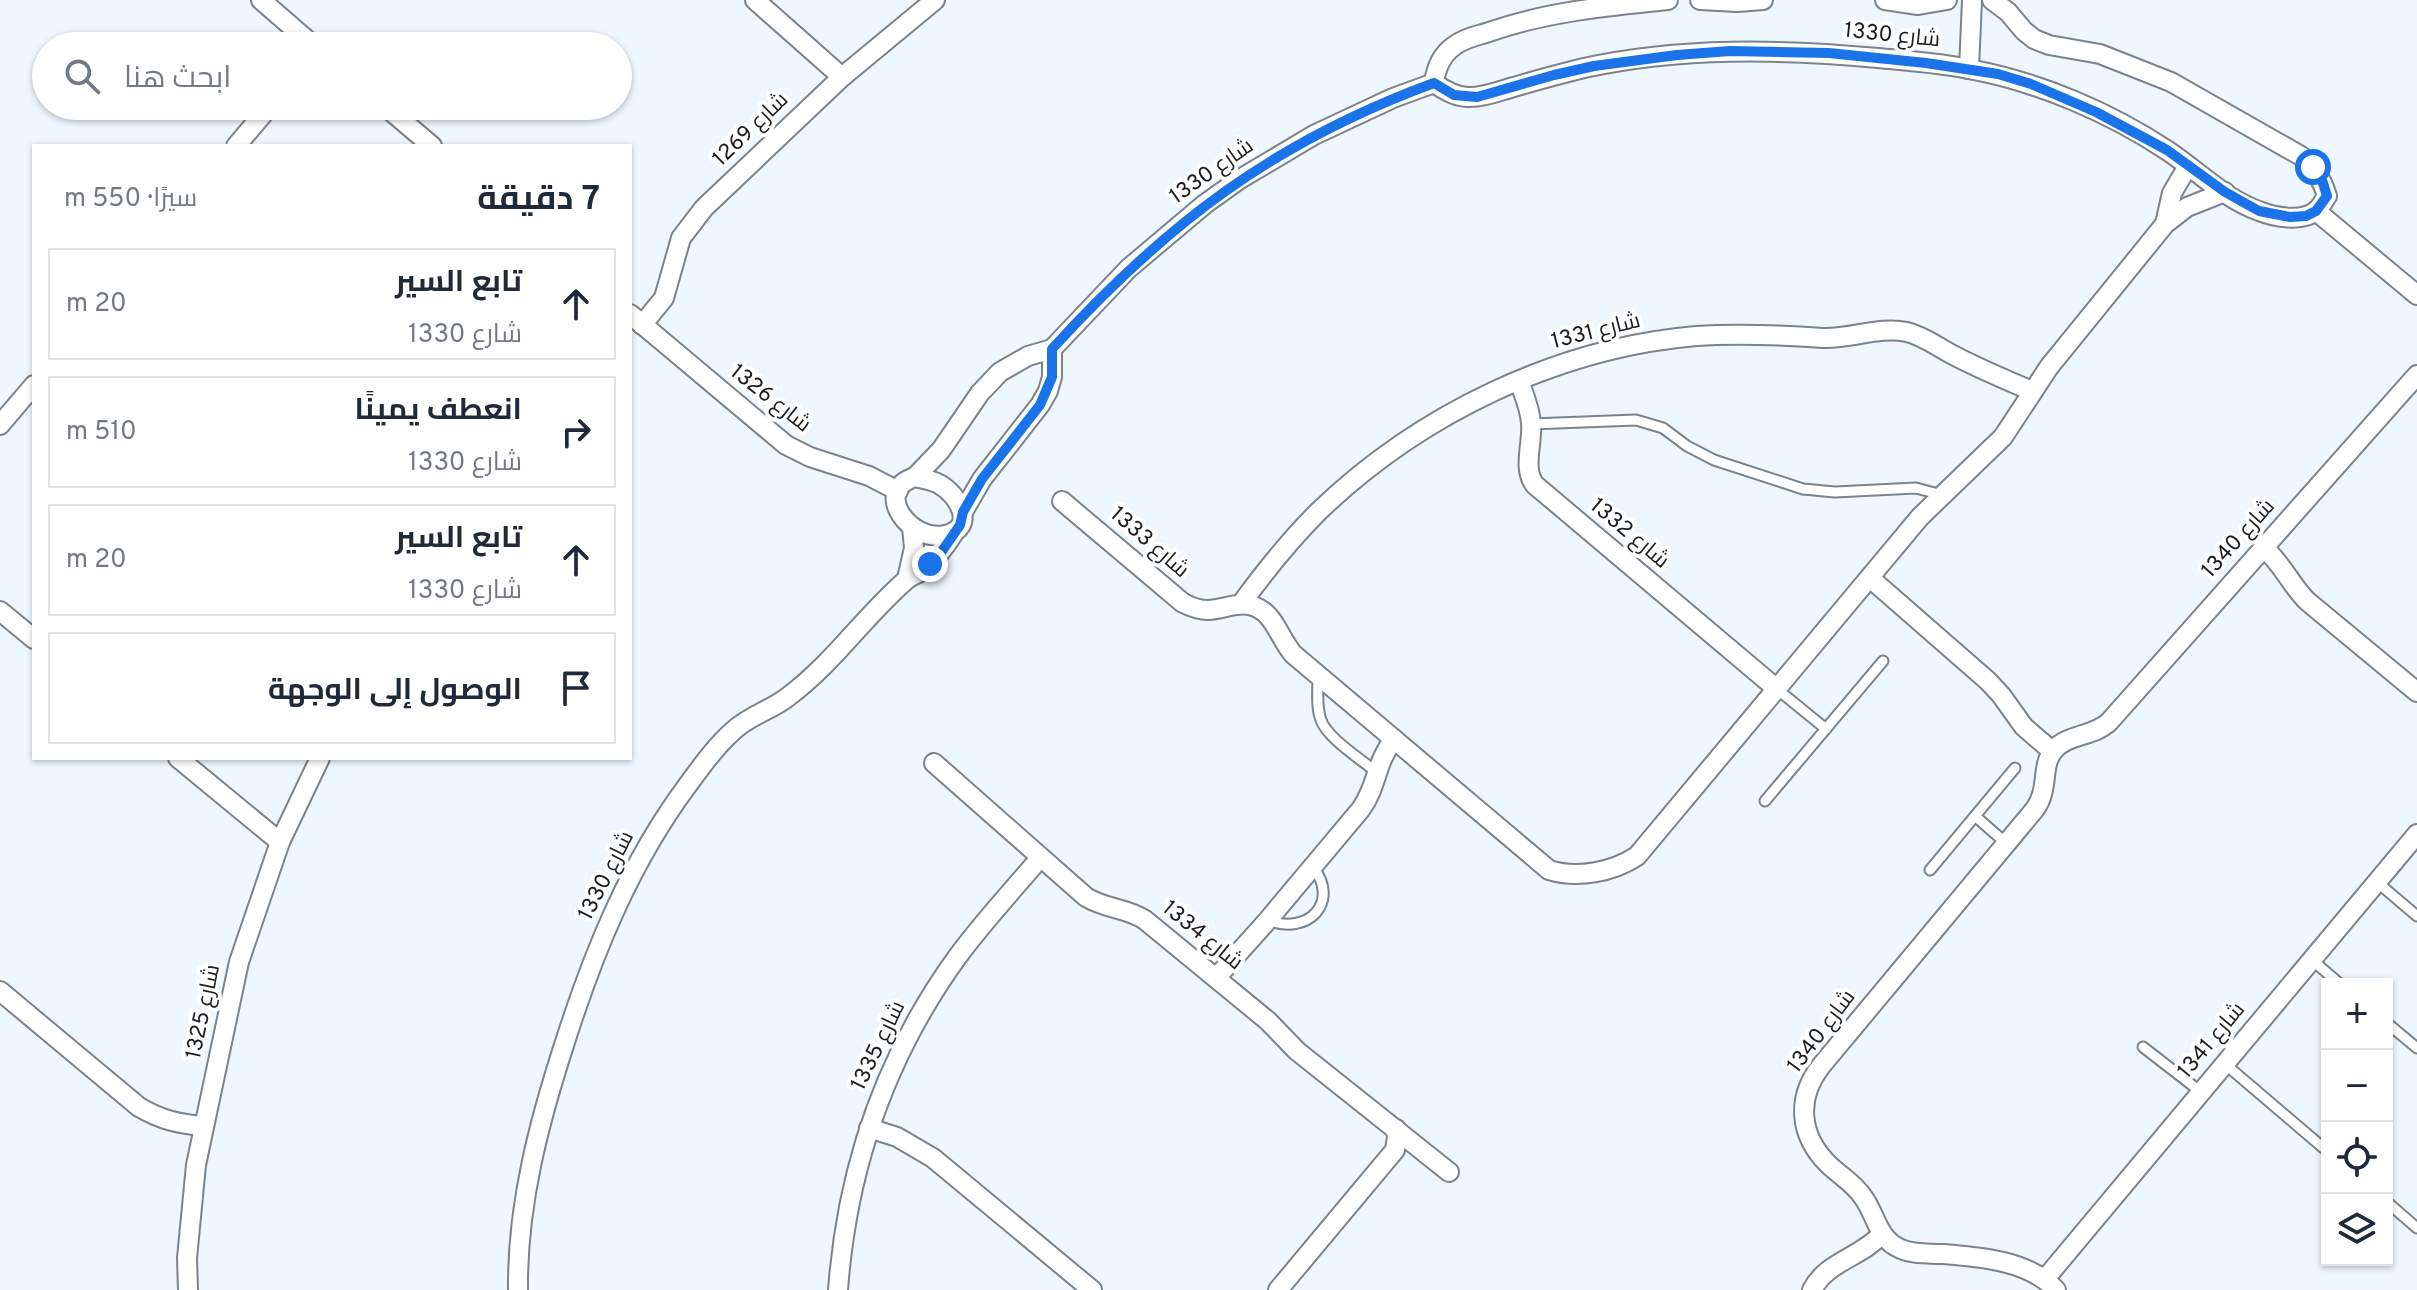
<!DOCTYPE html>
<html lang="ar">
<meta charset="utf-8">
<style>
:root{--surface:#fff;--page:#f6f6f7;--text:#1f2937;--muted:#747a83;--line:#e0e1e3}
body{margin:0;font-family:Overpass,Cairo,sans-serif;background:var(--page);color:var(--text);direction:rtl}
.controls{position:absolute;right:24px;bottom:24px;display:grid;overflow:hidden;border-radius:0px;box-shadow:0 2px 6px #0004}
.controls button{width:72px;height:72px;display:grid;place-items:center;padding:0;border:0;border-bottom:2px solid var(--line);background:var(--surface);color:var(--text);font:40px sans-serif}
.stop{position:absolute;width:24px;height:24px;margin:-18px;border:6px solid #1a73e8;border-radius:50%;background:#fff}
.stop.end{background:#1a73e8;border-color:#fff;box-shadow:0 2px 8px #0008}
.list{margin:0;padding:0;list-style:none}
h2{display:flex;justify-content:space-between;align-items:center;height:104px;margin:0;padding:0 32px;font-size:34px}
h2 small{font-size:26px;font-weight:400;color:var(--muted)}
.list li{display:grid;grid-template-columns:52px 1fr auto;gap:24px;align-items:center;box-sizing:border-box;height:112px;margin:0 16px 16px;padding:0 16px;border:2px solid var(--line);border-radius:0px}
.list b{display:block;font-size:30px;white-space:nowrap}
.list p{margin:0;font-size:26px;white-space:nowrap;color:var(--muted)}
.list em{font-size:26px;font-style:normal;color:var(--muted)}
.icon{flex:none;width:44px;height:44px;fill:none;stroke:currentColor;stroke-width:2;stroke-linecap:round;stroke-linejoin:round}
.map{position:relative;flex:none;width:2417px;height:1290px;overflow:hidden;direction:ltr}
.search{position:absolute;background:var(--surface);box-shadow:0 2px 6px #0004;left:32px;top:32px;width:600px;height:88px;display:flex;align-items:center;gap:20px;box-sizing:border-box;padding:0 28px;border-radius:44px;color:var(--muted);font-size:30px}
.panel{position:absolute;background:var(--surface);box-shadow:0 2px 6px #0004;left:32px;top:144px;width:600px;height:616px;border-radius:0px;direction:rtl}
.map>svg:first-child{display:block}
</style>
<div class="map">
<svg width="2417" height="1290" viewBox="0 0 2417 1290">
<rect width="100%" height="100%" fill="#eef6fe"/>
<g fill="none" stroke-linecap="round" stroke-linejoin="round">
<defs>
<g id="lane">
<path d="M1531 424 1636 420 1663 428 1687 446 1714 460 1803 489 1835 492 1916 488 1942 495"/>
<path d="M1318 676C1318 690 1316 707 1321 720 1327 738 1361 759 1376 772"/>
<path d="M1777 689 1826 729"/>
<path d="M1765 801 1883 661"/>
<path d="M1975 816 2007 844"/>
<path d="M1930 870 2015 768"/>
<path d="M2377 882 2417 916"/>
<path d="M1268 920C1307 936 1341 903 1313 867"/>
<path d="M2312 960 2340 984"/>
<path d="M2387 1023 2417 1048"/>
<path d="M2143 1047 2201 1092"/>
<path d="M2225 1064 2327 1151"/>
<path d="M2387 1202 2417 1228"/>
</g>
<g id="street">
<path d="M261 0 314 46"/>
<path d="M755 0 842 77"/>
<path d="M1700 0 1737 2 1763 0"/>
<path d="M1885 0 1918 5 1947 0"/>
<path d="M1969 69 1972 0"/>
<path d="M1434 83C1444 90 1454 96 1467 97 1482 98 1499 91 1514 87 1537 80 1560 74 1584 68 1681 47 1780 49 1878 58 1910 61 1943 63 1974 70 2041 83 2111 113 2168 151 2198 171 2225 199 2259 211 2274 217 2303 223 2317 210 2321 207 2324 200 2327 196 2322 179 2314 168 2301 156L2171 82 2100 54 2049 45 2034 39 2024 31 2008 12 1992 0"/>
<path d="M1434 83C1436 68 1441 55 1454 46 1464 38 1477 36 1489 32 1546 12 1607 6 1668 0"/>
<path d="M385 106 432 146"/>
<path d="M236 146 270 106"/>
<path d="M2316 211 2417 295"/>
<path d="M2165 224 2172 193 2188 166"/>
<path d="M630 314 786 445 810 457 869 476 898 491"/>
<path d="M642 325 664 298 681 238 704 208 842 77 935 0"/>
<path d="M1519 381C1524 395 1530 408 1531 423 1533 443 1522 469 1535 485L1777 689"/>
<path d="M0 425 34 385"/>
<path d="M915 477 941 450 980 393 1000 372 1028 356 1052 349 1129 268 1205 204 1240 179 1314 135 1393 98 1434 83"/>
<path d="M915 477C924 479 932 480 939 484 958 494 978 528 945 535 911 543 871 491 915 477Z"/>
<path d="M1062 501 1183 603C1191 607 1199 610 1208 610 1228 609 1245 597 1264 612 1275 620 1282 641 1293 654L1549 870C1577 879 1613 872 1637 856L1920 517 2003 437 2049 367 2165 224 2187 207 2225 192"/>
<path d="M963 512 982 479 1040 405 1048 391 1052 377V349"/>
<path d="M2264 548C2282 563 2290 584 2307 601L2417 692"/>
<path d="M1870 578 1988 681 2001 695 2024 727 2052 751"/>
<path d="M907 579 914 548 912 527"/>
<path d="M1241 604C1265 571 1291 539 1319 511 1420 414 1557 348 1696 336 1739 333 1781 335 1823 338 1852 339 1879 326 1907 332 1924 336 1939 348 1955 356 1980 369 2006 380 2032 391"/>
<path d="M0 611 34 639"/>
<path d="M178 758 280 842"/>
<path d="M934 763 1086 897C1105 909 1127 908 1145 920L1268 1021 1297 1051 1449 1172"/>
<path d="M1216 978 1268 920 1361 809C1378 785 1375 763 1394 739"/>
<path d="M0 991 139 1107C161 1120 179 1124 204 1126"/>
<path d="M869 1128 897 1137 933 1158 1092 1290"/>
<path d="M2045 1279 2417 834"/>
<path d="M188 1290 187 1258 196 1165 239 962 280 842 320 758"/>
<path d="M518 1290C517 1205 539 1122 565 1042 594 951 630 863 687 786 701 767 715 747 733 731 750 715 772 710 789 696 832 664 864 617 905 581 909 577 915 575 920 572 935 561 946 546 955 531"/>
<path d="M838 1290C847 1169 886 1055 958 956 983 922 1012 891 1040 858"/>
<path d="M1278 1290 1395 1150 1397 1137 1396 1129"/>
<path d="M1812 1290C1827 1261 1860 1258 1882 1234"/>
<path d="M2056 1290C2030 1261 1981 1257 1943 1254 1929 1253 1914 1255 1901 1249 1877 1239 1877 1216 1863 1197 1854 1183 1839 1175 1828 1164 1799 1135 1796 1098 1821 1066L2035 809C2050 788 2040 766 2054 750 2067 734 2093 737 2109 722L2417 375"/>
</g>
</defs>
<use href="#lane" stroke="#7c838a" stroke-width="13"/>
<use href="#street" stroke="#7c838a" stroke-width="22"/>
<use href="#lane" stroke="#fff" stroke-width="9"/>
<use href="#street" stroke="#fff" stroke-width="18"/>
</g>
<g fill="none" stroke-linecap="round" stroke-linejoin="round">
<path stroke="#1a73e8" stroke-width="10" d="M930 564 940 554 960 525 963 512 982 479 1040 405 1052 377V349C1166 224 1273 142 1434 83L1454 95 1477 97 1554 75 1594 66 1677 55 1730 51 1829 53 1926 63 1998 74 2031 84 2096 112 2167 150 2225 192 2259 211 2290 217 2306 216 2316 211 2327 196 2322 180 2313 167"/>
</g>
<g text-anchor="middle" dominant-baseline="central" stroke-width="8" stroke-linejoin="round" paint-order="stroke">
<g font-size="22" fill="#1b1d20" stroke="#fff">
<text transform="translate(1892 36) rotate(6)">شارع 1330</text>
<text transform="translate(751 130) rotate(-44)">شارع 1269</text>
<text transform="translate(1212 172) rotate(-35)">شارع 1330</text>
<text transform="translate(1596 332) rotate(-14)">شارع 1331</text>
<text transform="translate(770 399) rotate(38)">شارع 1326</text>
<text transform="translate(1629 534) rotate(40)">شارع 1332</text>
<text transform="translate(2239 539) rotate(-48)">شارع 1340</text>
<text transform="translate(1149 543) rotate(41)">شارع 1333</text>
<text transform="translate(607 876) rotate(-63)">شارع 1330</text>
<text transform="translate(1202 936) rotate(39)">شارع 1334</text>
<text transform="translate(204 1012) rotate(-78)">شارع 1325</text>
<text transform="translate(1822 1032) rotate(-53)">شارع 1340</text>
<text transform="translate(2212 1041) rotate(-50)">شارع 1341</text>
<text transform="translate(879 1046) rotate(-64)">شارع 1335</text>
</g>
</g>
</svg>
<div class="controls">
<button>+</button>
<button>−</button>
<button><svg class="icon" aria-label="locate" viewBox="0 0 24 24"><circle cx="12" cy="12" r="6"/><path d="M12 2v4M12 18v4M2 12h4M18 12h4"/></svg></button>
<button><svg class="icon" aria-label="layers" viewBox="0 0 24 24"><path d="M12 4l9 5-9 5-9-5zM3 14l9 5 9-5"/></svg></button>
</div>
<div class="stop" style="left:2313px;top:167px"></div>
<div class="stop end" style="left:930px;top:564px"></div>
<div class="search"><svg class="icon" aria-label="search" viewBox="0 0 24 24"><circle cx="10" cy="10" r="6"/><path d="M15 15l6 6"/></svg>ابحث هنا</div>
<section class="panel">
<h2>7 دقيقة<small>سيرًا · 550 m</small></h2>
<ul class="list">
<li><svg class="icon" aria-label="ahead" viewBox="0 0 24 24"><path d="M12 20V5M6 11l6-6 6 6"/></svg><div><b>تابع السير</b><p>شارع 1330</p></div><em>20 m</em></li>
<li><svg class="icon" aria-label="right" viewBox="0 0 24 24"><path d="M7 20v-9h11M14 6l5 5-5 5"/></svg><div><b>انعطف يمينًا</b><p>شارع 1330</p></div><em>510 m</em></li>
<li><svg class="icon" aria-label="ahead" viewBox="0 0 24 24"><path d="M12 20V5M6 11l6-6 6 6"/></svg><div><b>تابع السير</b><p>شارع 1330</p></div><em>20 m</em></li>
<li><svg class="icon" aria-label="arrive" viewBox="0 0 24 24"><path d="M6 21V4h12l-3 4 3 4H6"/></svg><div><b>الوصول إلى الوجهة</b></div></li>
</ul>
</section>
</div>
